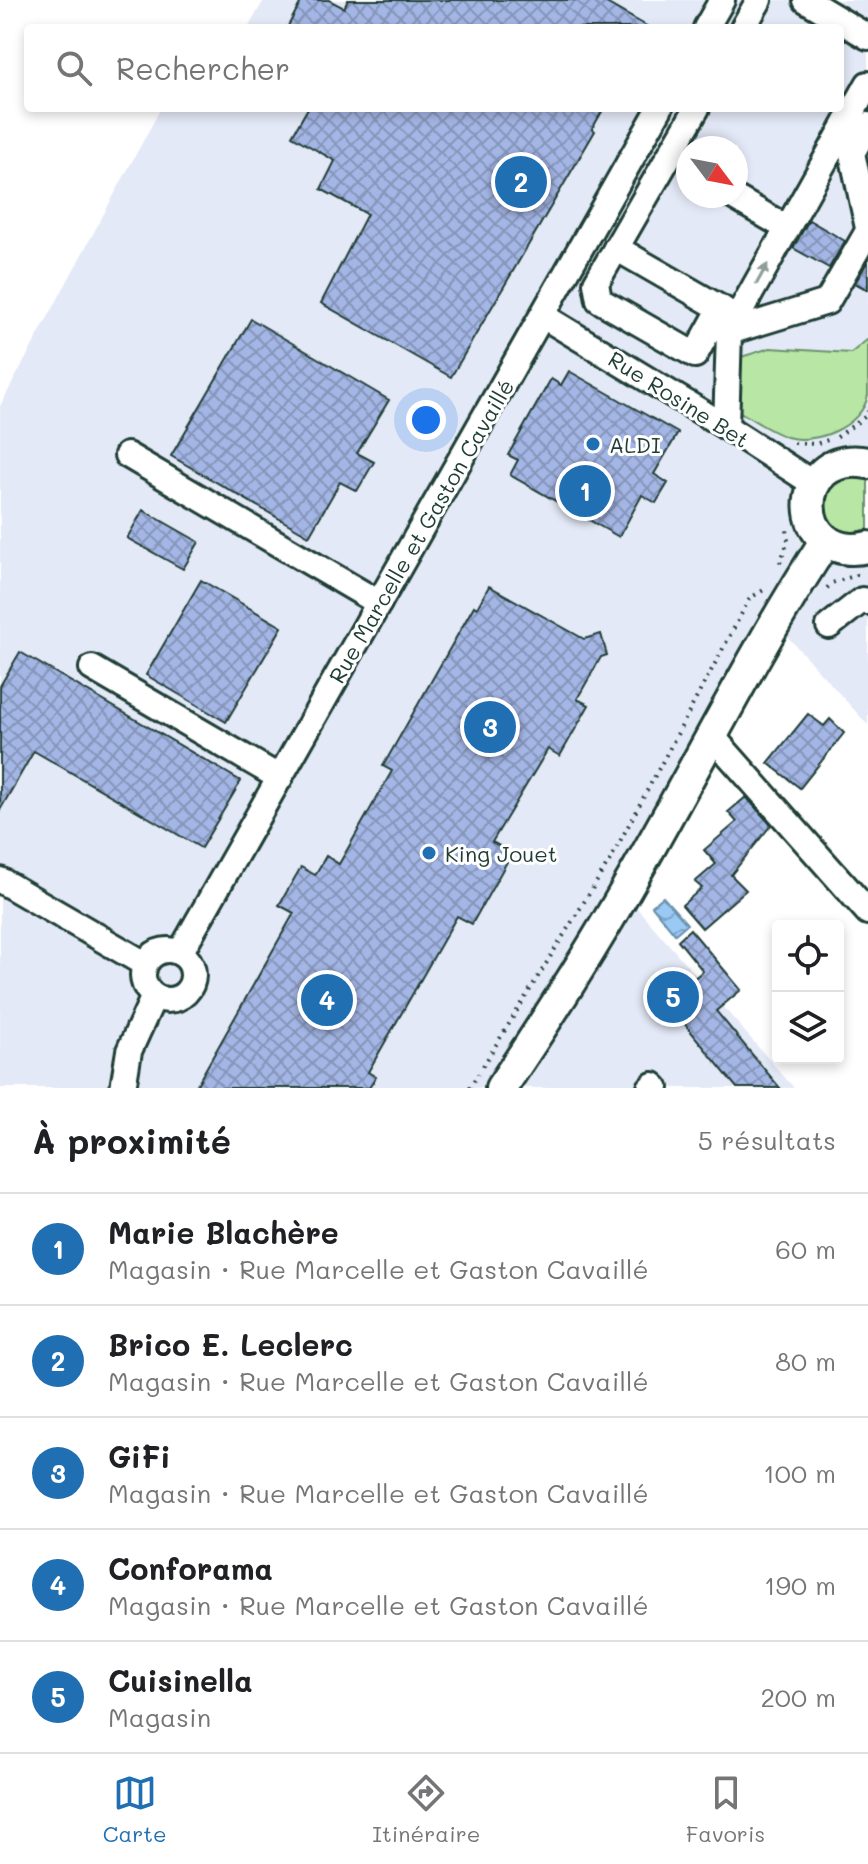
<!DOCTYPE html>
<html lang="fr">
<meta charset="utf-8">
<style>
:root{--surface:#fff;--page:#f2f2f2;--text:#202124;--muted:#757577;--line:#e0e0e0;--accent:#1f6fb2}
body{margin:0;font-family:Mali,sans-serif;background:var(--page);color:var(--text)}
.controls{position:absolute;right:24px;bottom:24px;display:grid;overflow:hidden;border-radius:8px;box-shadow:0 4px 12px #0003}
.controls button{width:72px;height:72px;display:grid;place-items:center;padding:0;border:0;border-bottom:2px solid var(--line);background:var(--surface);color:var(--text);font:40px sans-serif}
.compass{position:absolute;left:676px;top:136px;width:72px;height:72px;border-radius:50%;background:var(--surface);box-shadow:0 4px 12px #0003;rotate:122deg}
.you{position:absolute;left:426px;top:420px;width:28px;height:28px;margin:-20px;border:6px solid #fff;border-radius:50%;background:#1a73e8;box-shadow:0 0 0 12px #1a73e833}
.badge{display:grid;place-items:center;width:52px;height:52px;border-radius:50%;background:var(--accent);color:#fff;font-size:26px;font-weight:700}
.pin{position:absolute;translate:-50% -50%;border:4px solid #fff;box-shadow:0 2px 8px #0006}
.list{margin:0;padding:0;list-style:none}
h2{display:flex;justify-content:space-between;align-items:center;height:104px;margin:0;padding:0 32px;font-size:34px}
h2 small{font-size:26px;font-weight:400;color:var(--muted)}
.list li{display:grid;grid-template-columns:52px 1fr auto;gap:24px;align-items:center;box-sizing:border-box;height:112px;padding:0 32px;border-top:2px solid var(--line)}
.list b{display:block;font-size:30px;white-space:nowrap}
.list p{margin:0;font-size:26px;white-space:nowrap;color:var(--muted)}
.list em{font-size:26px;font-style:normal;color:var(--muted)}
.icon{flex:none;width:44px;height:44px;fill:none;stroke:currentColor;stroke-width:2;stroke-linecap:round;stroke-linejoin:round}
.map{position:relative;flex:none;width:868px;height:1088px;overflow:hidden}
.search{position:absolute;background:var(--surface);box-shadow:0 4px 12px #0003;left:24px;right:24px;top:24px;height:88px;display:flex;align-items:center;gap:20px;box-sizing:border-box;padding:0 28px;border-radius:8px;color:var(--muted);font-size:30px}
.sheet{height:664px;background:var(--surface)}
nav{display:flex;justify-content:space-around;align-items:center;box-sizing:border-box;height:112px;border-top:2px solid var(--line);background:var(--surface);font-size:22px;color:var(--muted)}
nav a{display:grid;justify-items:center;gap:4px}
nav .on{color:var(--accent)}
.map>svg:first-child{display:block}
</style>
<div class="map">
<svg width="868" height="1088" viewBox="0 0 868 1088">
<defs>
<pattern id="water-waves" width="16" height="10" patternUnits="userSpaceOnUse" patternTransform="scale(2)"><rect width="16" height="10" fill="#9ac9f6"/><path d="M0 5q4-4 8 0t8 0" fill="none" stroke="#7da4c8"/></pattern>
<pattern id="building-cross-hatch" width="8" height="8" patternUnits="userSpaceOnUse" patternTransform="scale(2)"><rect width="8" height="8" fill="#a4b6e5"/><path d="M0 0l8 8M0 8l8-8" fill="none" stroke="#8595ba"/></pattern>
</defs>
<rect width="100%" height="100%" fill="#fff"/>
<filter id="ink" filterUnits="userSpaceOnUse"><feTurbulence type="fractalNoise" baseFrequency=".0125" numOctaves="2"/><feDisplacementMap in="SourceGraphic" scale="16" xChannelSelector="R" yChannelSelector="G"/><feConvolveMatrix kernelMatrix="1 2 1 2 8 2 1 2 1" color-interpolation-filters="sRGB"/></filter>
<g filter="url(#ink)">
<path fill="#e4e9f7" fill-rule="evenodd" d="M264 0H868V725L787 636 637 908 794 1088H0V406L161 108H840V28H248ZM688 148H736V196H688Z"/>
<g fill="#b7e6a5" stroke="#6b926c" stroke-width="2">
<path d="M868 339C868 357 868 377 868 395 862 427 815 445 787 437 770 432 752 419 737 410V365L741 357 770 348 851 353Z"/>
<path d="M868 476V529C845 539 817 522 824 494 826 489 832 483 835 478Z"/>
</g>
<path fill="url(#water-waves)" stroke="#6991a8" stroke-width="2" d="M663 897 687 924 675 934 652 906Z"/>
<g fill="url(#building-cross-hatch)" stroke="#1f3d34" stroke-width="2">
<path d="M302 0H329L344 8 348 0H601L650 28H287Z"/>
<path d="M308 108H604L592 129 595 131 451 377 321 303 367 214 321 189 335 161 292 136Z"/>
<path d="M809 220 845 241 829 268 793 248Z"/>
<path d="M868 261V290L855 283Z"/>
<path d="M251 319 389 400 357 453 374 462 357 491 340 482 309 536 171 456Z"/>
<path d="M569 371 678 433 654 474 668 483 656 503 642 495 619 537 510 475 518 460 508 455 551 379 561 385Z"/>
<path d="M143 510 199 542 183 569 127 538Z"/>
<path d="M201 580 282 627 226 722 146 675Z"/>
<path d="M489 586 584 639 601 634 607 655 601 657 577 699 589 705 560 756 548 749 492 842 512 853 472 924 457 916 368 1072 376 1077 369 1088H195L294 913 279 905 301 867 315 875 326 856 339 864 392 771 383 766 474 606 477 608Z"/>
<path d="M20 652 241 781 201 848 34 751 0 810V686Z"/>
<path d="M808 714 824 726 830 719 844 733 800 788 768 763Z"/>
<path d="M746 797 771 825 731 875 746 890 702 928 682 905 702 888 695 882 716 864 704 850 737 822 728 812Z"/>
<path d="M690 929 741 990 716 1011 780 1088H737L666 1001 703 971 678 940Z"/>
</g>
<g fill="none" stroke-linecap="round" stroke-linejoin="round">
<defs>
<g id="minor">
<path d="M806 0 868 37"/>
<path d="M706 28 722 0"/>
<path d="M743 28 759 0"/>
<path d="M697 108 596 283 599 300 695 355 721 308"/>
<path d="M868 125 852 153 868 228"/>
<path d="M732 196 787 228"/>
<path d="M616 248 736 317"/>
<path d="M543 316 726 427 814 484"/>
<path d="M729 332 827 302 868 231"/>
<path d="M726 427 729 332 868 84"/>
<path d="M127 455 379 603"/>
<path d="M829 626 862 600 868 602"/>
<path d="M92 668 280 778"/>
<path d="M712 736 868 912"/>
<path d="M0 880 145 964"/>
<circle cx="168" cy="975" r="25"/>
<path d="M180 953 660 108"/>
<path d="M123 1088 129 1051 154 996"/>
<path d="M650 1088 653 1085 656 1088"/>
</g>
<g id="major">
<path d="M868 463C788 448 792 565 868 547"/>
<path d="M501 1088C545 1023 588 956 627 888 694 773 753 652 826 540"/>
</g>
</defs>
<use href="#minor" stroke="#1f3d34" stroke-width="30"/>
<use href="#major" stroke="#1f3d34" stroke-width="36"/>
<g stroke="#1f3d34" stroke-width="4" stroke-dasharray="2 6" stroke-linecap="butt">
<path d="M837 437 866 416 868 411"/>
<path d="M794 443 815 444 828 440"/>
<path d="M780 563 788 541 787 529"/>
<path d="M827 588 832 583 863 573"/>
<path d="M483 1066 610 860 750 598 767 588"/>
<path d="M469 1088 478 1074"/>
</g>
<use href="#minor" stroke="#fff" stroke-width="24"/>
<use href="#major" stroke="#fff" stroke-width="30"/>
</g>
<defs><path id="oneway-solid" d="M-6-.8H1V-3.2L6.5 0L1 3.2V.8H-6Z" transform="scale(2)"/></defs>
<use fill="#8f9e9a" href="#oneway-solid" transform="translate(762 274) rotate(-61)"/>
</g>
<g fill="#1f6fb2" stroke="#fff" stroke-width="3">
<circle cx="593" cy="444" r="8"/>
<circle cx="429" cy="853" r="8"/>
</g>
<g text-anchor="middle" dominant-baseline="central" stroke-width="6" stroke-linejoin="round" paint-order="stroke">
<g font-size="22" fill="#1f3d34" stroke="#fff">
<text transform="translate(679 399) rotate(32)">Rue Rosine Bet</text>
<text transform="translate(421 531) rotate(-60)">Rue Marcelle et Gaston Cavaillé</text>
</g>
<g font-size="22" fill="#1f3d34" stroke="#fff" text-anchor="start">
<text x="609" y="444">ALDI</text>
<text x="445" y="853">King Jouet</text>
</g>
</g>
</svg>
<div class="controls">
<button><svg class="icon" aria-label="locate" viewBox="0 0 24 24"><circle cx="12" cy="12" r="6"/><path d="M12 2v4M12 18v4M2 12h4M18 12h4"/></svg></button>
<button><svg class="icon" aria-label="layers" viewBox="0 0 24 24"><path d="M12 4l9 5-9 5-9-5zM3 14l9 5 9-5"/></svg></button>
</div>
<svg class="compass" viewBox="-18 -18 36 36"><path d="M0-13l5 13h-10z" fill="#e53935"/><path d="M0 13l5-13h-10z" fill="#757577"/></svg>
<div class="you"></div>
<div class="pin badge" style="left:585px;top:491px">1</div>
<div class="pin badge" style="left:521px;top:182px">2</div>
<div class="pin badge" style="left:490px;top:727px">3</div>
<div class="pin badge" style="left:327px;top:1000px">4</div>
<div class="pin badge" style="left:673px;top:997px">5</div>
<div class="search"><svg class="icon" aria-label="search" viewBox="0 0 24 24"><circle cx="10" cy="10" r="6"/><path d="M15 15l6 6"/></svg>Rechercher</div>
</div>
<section class="sheet">
<h2>À proximité<small>5 résultats</small></h2>
<ul class="list">
<li><span class="badge">1</span><div><b>Marie Blachère</b><p>Magasin · Rue Marcelle et Gaston Cavaillé</p></div><em>60 m</em></li>
<li><span class="badge">2</span><div><b>Brico E. Leclerc</b><p>Magasin · Rue Marcelle et Gaston Cavaillé</p></div><em>80 m</em></li>
<li><span class="badge">3</span><div><b>GiFi</b><p>Magasin · Rue Marcelle et Gaston Cavaillé</p></div><em>100 m</em></li>
<li><span class="badge">4</span><div><b>Conforama</b><p>Magasin · Rue Marcelle et Gaston Cavaillé</p></div><em>190 m</em></li>
<li><span class="badge">5</span><div><b>Cuisinella</b><p>Magasin</p></div><em>200 m</em></li>
</ul>
</section>
<nav>
<a class="on"><svg class="icon" aria-label="map" viewBox="0 0 24 24"><path d="M3 6l6-2 6 2 6-2v14l-6 2-6-2-6 2zM9 4v14M15 6v14"/></svg>Carte</a>
<a><svg class="icon" aria-label="directions" viewBox="0 0 24 24"><path d="M12 3l9 9-9 9-9-9zM9 14v-3h6M13 9l2 2-2 2"/></svg>Itinéraire</a>
<a><svg class="icon" aria-label="saved" viewBox="0 0 24 24"><path d="M7 4h10v16l-5-4-5 4z"/></svg>Favoris</a>
</nav>
